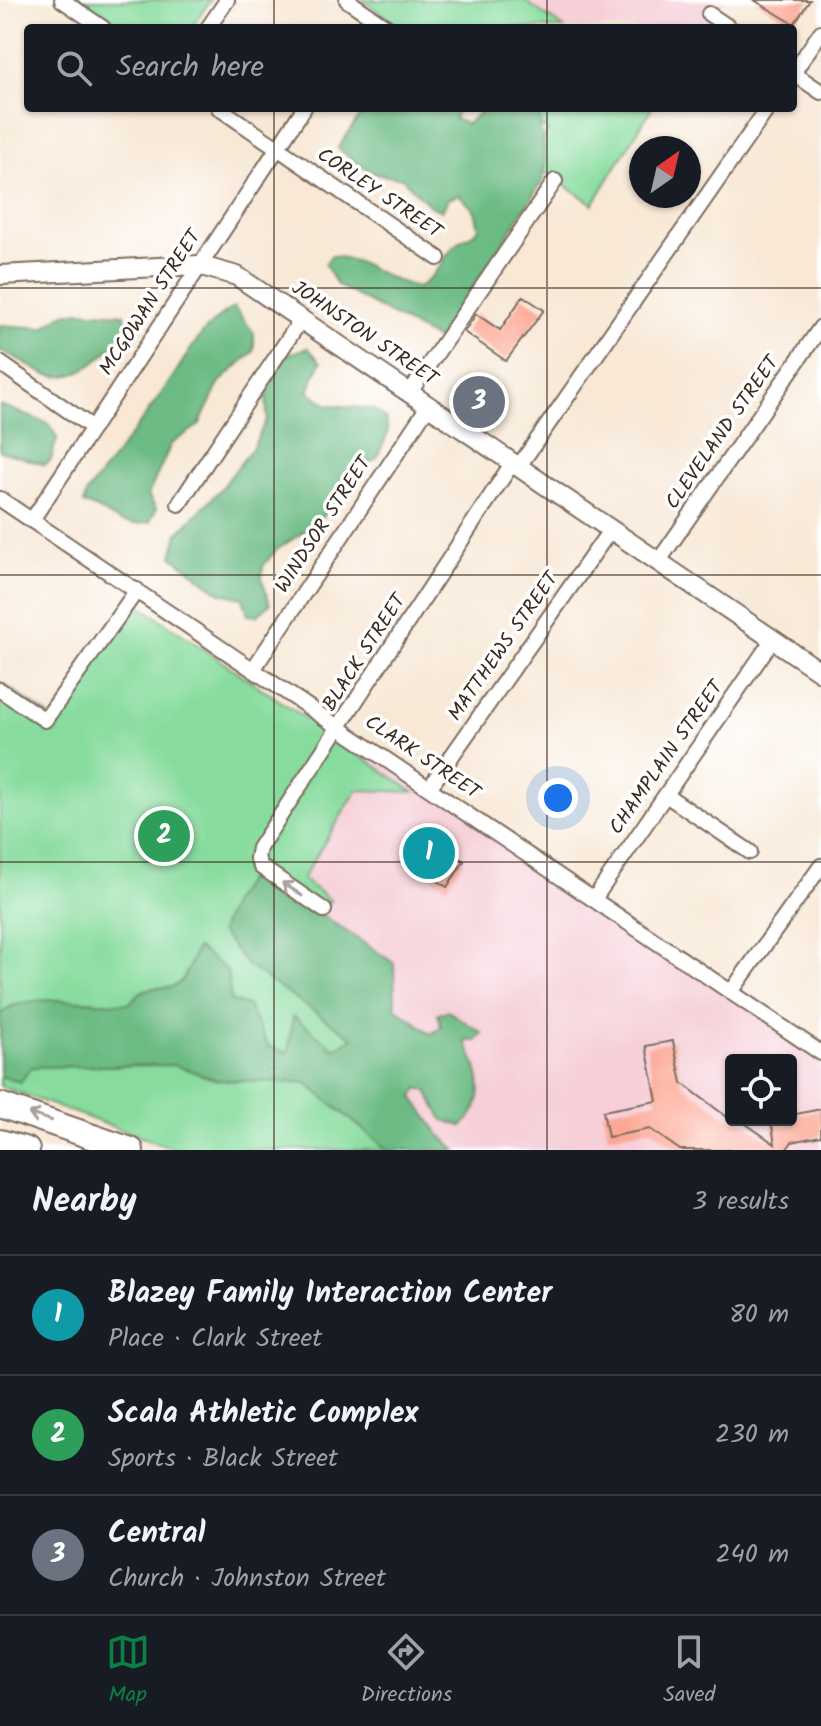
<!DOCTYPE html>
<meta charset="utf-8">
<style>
:root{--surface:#171b24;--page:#242831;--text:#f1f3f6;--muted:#9ea1a6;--line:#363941;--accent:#0b8043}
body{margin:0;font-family:Kalam,sans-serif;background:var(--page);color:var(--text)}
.controls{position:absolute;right:24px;bottom:24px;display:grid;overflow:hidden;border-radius:8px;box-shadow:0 2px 6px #0004}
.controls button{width:72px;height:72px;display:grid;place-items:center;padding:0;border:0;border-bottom:2px solid var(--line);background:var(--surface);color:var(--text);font:40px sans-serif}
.compass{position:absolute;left:629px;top:136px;width:72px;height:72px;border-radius:50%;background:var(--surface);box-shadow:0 2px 6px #0004;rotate:34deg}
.you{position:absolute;left:558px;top:798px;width:28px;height:28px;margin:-20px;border:6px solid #fff;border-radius:50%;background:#1a73e8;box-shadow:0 0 0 12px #1a73e833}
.badge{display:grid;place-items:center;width:52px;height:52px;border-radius:50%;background:var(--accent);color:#fff;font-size:26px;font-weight:700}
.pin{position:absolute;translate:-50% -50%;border:4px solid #fff;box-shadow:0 2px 8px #0006}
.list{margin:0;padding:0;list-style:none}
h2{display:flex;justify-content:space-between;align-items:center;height:104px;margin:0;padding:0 32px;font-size:34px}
h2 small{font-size:26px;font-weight:400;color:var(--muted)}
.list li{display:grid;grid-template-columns:52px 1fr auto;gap:24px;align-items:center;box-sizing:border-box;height:120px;padding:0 32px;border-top:2px solid var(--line)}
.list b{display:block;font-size:30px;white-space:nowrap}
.list p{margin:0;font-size:26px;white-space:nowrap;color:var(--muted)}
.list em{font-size:26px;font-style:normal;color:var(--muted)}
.icon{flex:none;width:44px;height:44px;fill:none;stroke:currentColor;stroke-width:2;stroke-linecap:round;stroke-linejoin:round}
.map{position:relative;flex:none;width:821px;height:1150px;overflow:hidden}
.search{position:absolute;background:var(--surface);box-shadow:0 2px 6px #0004;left:24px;right:24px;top:24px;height:88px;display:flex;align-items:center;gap:20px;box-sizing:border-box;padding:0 28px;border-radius:8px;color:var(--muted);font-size:30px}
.sheet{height:464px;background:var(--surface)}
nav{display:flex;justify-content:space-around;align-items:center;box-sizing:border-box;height:112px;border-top:2px solid var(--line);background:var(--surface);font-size:22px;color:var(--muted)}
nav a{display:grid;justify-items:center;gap:4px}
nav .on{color:var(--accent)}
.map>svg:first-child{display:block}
</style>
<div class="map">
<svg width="821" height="1150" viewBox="0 0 821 1150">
<rect width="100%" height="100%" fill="#fff"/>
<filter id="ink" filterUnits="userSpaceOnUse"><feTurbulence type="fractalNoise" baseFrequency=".0125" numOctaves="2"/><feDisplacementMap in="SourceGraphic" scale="16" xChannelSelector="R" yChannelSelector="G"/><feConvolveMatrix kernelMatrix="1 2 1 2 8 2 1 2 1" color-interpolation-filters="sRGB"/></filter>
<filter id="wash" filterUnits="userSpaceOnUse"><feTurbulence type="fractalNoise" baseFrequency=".006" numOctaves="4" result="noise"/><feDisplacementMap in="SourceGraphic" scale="32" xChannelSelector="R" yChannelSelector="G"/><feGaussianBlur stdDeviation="1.8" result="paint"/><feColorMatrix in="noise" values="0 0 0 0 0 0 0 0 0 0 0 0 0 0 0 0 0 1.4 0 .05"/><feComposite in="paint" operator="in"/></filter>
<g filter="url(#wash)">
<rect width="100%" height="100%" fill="#f8e8d5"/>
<g fill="#f6cfd8" fill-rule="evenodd">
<path d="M523 0H725L706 28H564Z"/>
<path d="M341 728 821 1053V1150H415L259 848ZM731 1060H791V1120H731Z"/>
</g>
<g fill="#86db9d" stroke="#60825e" stroke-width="2">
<path d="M81 0H211L191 28H122Z"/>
<path d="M362 0H523L564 28H402Z"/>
<path d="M516 108H652L593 204 530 162 548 131Z"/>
<path d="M136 603 414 792 357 790 302 879 330 900 285 969 383 1035 415 1150H177L0 1086V682L52 718Z"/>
</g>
<g fill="#6cbb84" stroke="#547251" stroke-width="2">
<path d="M365 108H459L454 119 467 124 484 108H538L545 160 543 180 442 337 436 339 337 285 325 264 331 256C364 258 387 282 419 287 438 276 443 255 458 243 466 236 473 237 479 228L475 211 459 195 448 199 442 211 430 206 402 178 376 174 357 164 338 148Z"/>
<path d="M234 307 254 333V351L220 382 199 425 171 444 148 495 156 509 150 522C113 530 114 511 83 504L87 492C114 458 141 422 166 387 188 356 200 326 234 307Z"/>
<path d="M78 311 125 314 127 329C108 353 79 386 45 374 29 368 17 355 0 351V325L43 328 62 315Z"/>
<path d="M308 348 321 362 308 391 328 405 373 409 386 419 388 433 377 458 361 467 317 523 276 550 263 566 262 579 270 604 257 616 248 615 243 598 220 593 172 556 178 533 220 490 253 447 267 419 266 386 287 354Z"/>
<path d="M0 405 49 424 57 438 51 460 45 465 0 451Z"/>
<path d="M254 870 394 963 395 1007 431 1034 441 1027 438 1013 448 1011 482 1033 476 1041H465C480 1071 490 1101 462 1126L443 1120 427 1091 418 1088 413 1097 439 1134 456 1150H388L306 1083 217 1080 174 1065 32 1067 20 1082 0 1076V1015C20 989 100 1005 130 1003 150 976 166 996 180 982 188 975 191 957 197 948L227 970 231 1001 248 1006 268 1046 288 1053 293 1016 335 1049 353 1038 248 966 220 931 233 900Z"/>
</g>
<g id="blocks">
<g fill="#fca794">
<path d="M754 0H810L794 24Z"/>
<path d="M523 296 544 310 506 361 464 332 476 314 500 330Z"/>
<path d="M433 824 453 837 445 849 464 861 447 887 402 857 413 842 418 846Z"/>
<path d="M673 1041 682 1083 731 1120H740L775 1144 771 1120H791V1115L821 1109V1136L792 1142 786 1150H680L650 1129 608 1137 603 1111 657 1101 646 1046Z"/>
</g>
</g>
</g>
<g filter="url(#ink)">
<use href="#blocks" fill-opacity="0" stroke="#7d6c5e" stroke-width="2"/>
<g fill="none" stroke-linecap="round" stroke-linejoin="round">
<defs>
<g id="street">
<path d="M62 0 103 28"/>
<path d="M347 0 388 28"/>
<path d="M709 14 730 28"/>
<path d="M208 28 227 0"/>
<path d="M821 32 793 73 821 92"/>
<path d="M219 108 438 258"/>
<path d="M0 363 93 428"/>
<path d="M410 392 555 181"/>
<path d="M519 466 768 108"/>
<path d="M0 499 821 1053"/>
<path d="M179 504 302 318"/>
<path d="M32 520 304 108"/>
<path d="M658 562 821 327"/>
<path d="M254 668 429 405"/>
<path d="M0 690 45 720 137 590"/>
<path d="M430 787 611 529"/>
<path d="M666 795 750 852"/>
<path d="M594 899 773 639"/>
<path d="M324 910 261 867 257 858 259 848 513 462"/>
<path d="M731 992 821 866"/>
</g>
<path id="secondary" d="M0 275 198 265 237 276 821 672"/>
<g id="highway">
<path d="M0 1105 131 1150"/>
<path d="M0 1142 27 1150"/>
</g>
</defs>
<use href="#street" stroke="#7d6c5e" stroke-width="18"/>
<use href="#secondary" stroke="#7d6c5e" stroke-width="22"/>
<use href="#highway" stroke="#7d6c5e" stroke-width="28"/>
<use href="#street" stroke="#fff" stroke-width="14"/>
<use href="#secondary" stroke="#fff" stroke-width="18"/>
<use href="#highway" stroke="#fff" stroke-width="24"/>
</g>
<defs><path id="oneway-shaft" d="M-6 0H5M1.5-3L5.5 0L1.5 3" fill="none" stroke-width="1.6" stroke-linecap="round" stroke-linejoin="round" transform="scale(2)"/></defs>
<g stroke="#a79f9a">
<use href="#oneway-shaft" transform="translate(292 889) rotate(-146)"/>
<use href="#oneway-shaft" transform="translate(40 1117) rotate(-163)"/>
</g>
</g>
<path fill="none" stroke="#3b2a1e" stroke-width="2" stroke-opacity="0.55" d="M274 0V28M547 0V28M274 108V1150M547 108V1150M0 288H821M0 575H821M0 862H821"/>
<g text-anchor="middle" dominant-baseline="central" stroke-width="7" stroke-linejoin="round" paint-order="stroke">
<g font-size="20" fill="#3b2a1e" stroke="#fff">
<text transform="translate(379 194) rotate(34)">CORLEY STREET</text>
<text transform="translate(151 303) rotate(-57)">MCGOWAN STREET</text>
<text transform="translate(364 334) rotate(34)">JOHNSTON STREET</text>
<text transform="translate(723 433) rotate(-55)">CLEVELAND STREET</text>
<text transform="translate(324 525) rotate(-57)">WINDSOR STREET</text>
<text transform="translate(504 647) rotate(-55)">MATTHEWS STREET</text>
<text transform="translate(365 653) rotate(-57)">BLACK STREET</text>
<text transform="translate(422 758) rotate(34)">CLARK STREET</text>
<text transform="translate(667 758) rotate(-55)">CHAMPLAIN STREET</text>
</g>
</g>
</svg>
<div class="controls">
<button><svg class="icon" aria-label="locate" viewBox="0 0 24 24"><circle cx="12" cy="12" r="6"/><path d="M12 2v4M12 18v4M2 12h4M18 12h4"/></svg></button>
</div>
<svg class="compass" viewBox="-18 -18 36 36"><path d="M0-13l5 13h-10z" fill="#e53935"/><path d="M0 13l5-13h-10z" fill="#9ea1a6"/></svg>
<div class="you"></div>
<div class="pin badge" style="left:429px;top:853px;background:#0f9aa8">1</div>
<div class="pin badge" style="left:164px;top:836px;background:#2e9e5b">2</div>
<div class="pin badge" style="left:479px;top:402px;background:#6b7280">3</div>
<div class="search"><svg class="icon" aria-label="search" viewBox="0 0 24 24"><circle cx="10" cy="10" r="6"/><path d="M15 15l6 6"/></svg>Search here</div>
</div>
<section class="sheet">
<h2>Nearby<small>3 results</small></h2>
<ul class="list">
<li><span class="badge" style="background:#0f9aa8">1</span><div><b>Blazey Family Interaction Center</b><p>Place · Clark Street</p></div><em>80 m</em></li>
<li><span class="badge" style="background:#2e9e5b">2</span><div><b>Scala Athletic Complex</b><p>Sports · Black Street</p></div><em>230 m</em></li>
<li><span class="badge" style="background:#6b7280">3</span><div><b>Central</b><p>Church · Johnston Street</p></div><em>240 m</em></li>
</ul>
</section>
<nav>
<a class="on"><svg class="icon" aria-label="map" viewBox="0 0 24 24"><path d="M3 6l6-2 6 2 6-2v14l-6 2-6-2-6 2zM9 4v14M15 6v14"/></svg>Map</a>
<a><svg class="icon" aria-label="directions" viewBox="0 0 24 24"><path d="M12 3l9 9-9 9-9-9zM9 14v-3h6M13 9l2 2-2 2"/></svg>Directions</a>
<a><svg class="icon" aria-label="saved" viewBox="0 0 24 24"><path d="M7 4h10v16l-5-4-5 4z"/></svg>Saved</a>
</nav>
